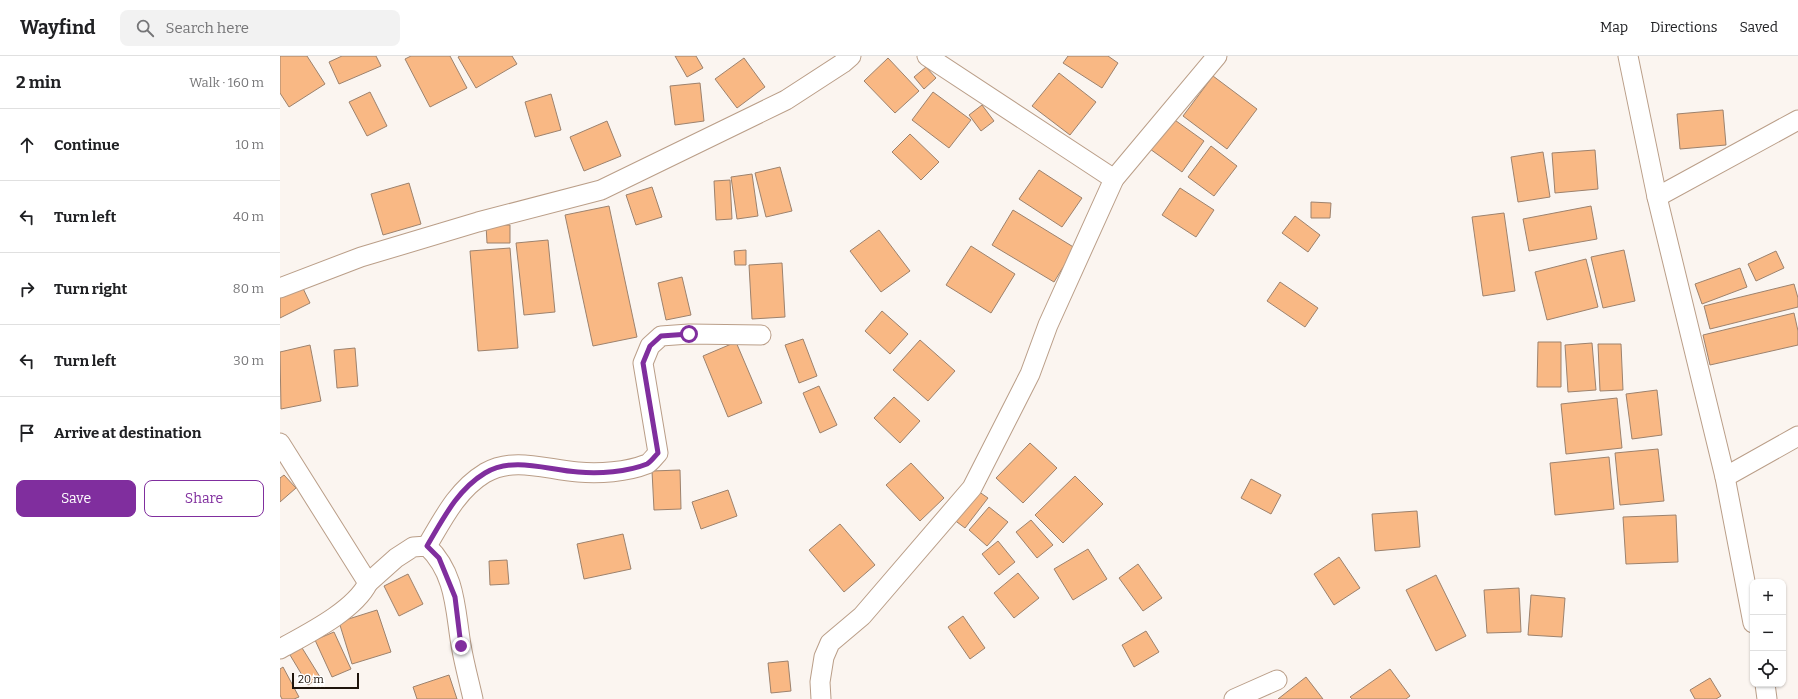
<!DOCTYPE html>
<meta charset="utf-8">
<style>
:root{--surface:#fff;--page:#f2f2f2;--text:#202124;--muted:#757577;--line:#e0e0e0;--accent:#802e9e}
body{margin:0;font-family:Bitter,serif;background:var(--page);color:var(--text)}
.controls{position:absolute;right:12px;bottom:12px;display:grid;overflow:hidden;border-radius:8px;box-shadow:0 1px 3px #0004}
.controls button{width:36px;height:36px;display:grid;place-items:center;padding:0;border:0;border-bottom:1px solid var(--line);background:var(--surface);color:var(--text);font:20px sans-serif}
.scale{position:absolute;left:12px;bottom:10px;width:67px;box-sizing:border-box;padding-left:4px;border:2px solid #1f150c;border-top:0;font-size:11px;line-height:14px;white-space:nowrap;color:#1f150c;-webkit-text-stroke:3px #fff;paint-order:stroke}
.stop{position:absolute;width:12px;height:12px;margin:-9px;border:3px solid #802e9e;border-radius:50%;background:#fff}
.stop.end{background:#802e9e;border-color:#fff;box-shadow:0 1px 4px #0008}
.list{margin:0;padding:0;list-style:none}
h2{display:flex;justify-content:space-between;align-items:center;height:52px;margin:0;padding:0 16px;font-size:17px}
h2 small{font-size:13px;font-weight:400;color:var(--muted)}
.list li{display:grid;grid-template-columns:26px 1fr auto;gap:12px;align-items:center;box-sizing:border-box;height:72px;padding:0 16px;border-top:1px solid var(--line)}
.list b{display:block;font-size:15px;white-space:nowrap}
.list em{font-size:13px;font-style:normal;color:var(--muted)}
.actions{display:flex;gap:8px;padding:12px 16px}
.actions a{flex:1;padding:9px 0;border:1px solid var(--accent);border-radius:8px;text-align:center;font-size:14px;color:var(--accent)}
.actions .main{background:var(--accent);color:#fff}
.icon{flex:none;width:22px;height:22px;fill:none;stroke:currentColor;stroke-width:2;stroke-linecap:round;stroke-linejoin:round}
.map{position:relative;flex:none;width:1518px;height:643px;overflow:hidden}
header{display:flex;align-items:center;gap:24px;box-sizing:border-box;height:56px;padding:0 20px;background:var(--surface);border-bottom:1px solid var(--line)}
header strong{font-size:19px}
nav{display:flex;gap:22px;margin-inline-start:auto;font-size:14px}
.search{width:280px;height:36px;background:var(--page);display:flex;align-items:center;gap:10px;box-sizing:border-box;padding:0 14px;border-radius:8px;color:var(--muted);font-size:15px}
main{display:flex}
aside{flex:1;background:var(--surface)}
.map>svg:first-child{display:block}
</style>
<header>
<strong>Wayfind</strong>
<div class="search"><svg class="icon" aria-label="search" viewBox="0 0 24 24"><circle cx="10" cy="10" r="6"/><path d="M15 15l6 6"/></svg>Search here</div>
<nav><a>Map</a><a>Directions</a><a>Saved</a></nav>
</header>
<main>
<aside>
<h2>2 min<small>Walk · 160 m</small></h2>
<ul class="list">
<li><svg class="icon" aria-label="ahead" viewBox="0 0 24 24"><path d="M12 20V5M6 11l6-6 6 6"/></svg><div><b>Continue</b></div><em>10 m</em></li>
<li><svg class="icon" aria-label="left" viewBox="0 0 24 24"><path d="M17 20v-9H6M10 6l-5 5 5 5"/></svg><div><b>Turn left</b></div><em>40 m</em></li>
<li><svg class="icon" aria-label="right" viewBox="0 0 24 24"><path d="M7 20v-9h11M14 6l5 5-5 5"/></svg><div><b>Turn right</b></div><em>80 m</em></li>
<li><svg class="icon" aria-label="left" viewBox="0 0 24 24"><path d="M17 20v-9H6M10 6l-5 5 5 5"/></svg><div><b>Turn left</b></div><em>30 m</em></li>
<li><svg class="icon" aria-label="arrive" viewBox="0 0 24 24"><path d="M6 21V4h12l-3 4 3 4H6"/></svg><div><b>Arrive at destination</b></div></li>
</ul>
<div class="actions"><a class="main">Save</a><a>Share</a></div>
</aside>
<div class="map">
<svg width="1518" height="643" viewBox="0 0 1518 643">
<rect width="100%" height="100%" fill="#fbf5f0"/>
<g fill="#f9b884" stroke="#9d826d">
<path d="M0 0H27L45 28 9 51 0 37Z"/>
<path d="M62 0H96L101 10 59 28 49 6Z"/>
<path d="M131 0H170L187 32 150 51 125 3Z"/>
<path d="M180 0H232L237 8 196 32 178 1Z"/>
<path d="M395 0H416L423 12 407 21Z"/>
<path d="M788 0H828L838 7 822 32 783 7Z"/>
<path d="M464 2 485 31 457 52 435 23Z"/>
<path d="M608 2 639 35 615 57 584 25Z"/>
<path d="M646 11 656 22 644 33 634 21Z"/>
<path d="M779 17 816 46 790 79 752 50Z"/>
<path d="M933 20 977 53 947 93 903 60Z"/>
<path d="M420 27 424 65 395 69 390 30Z"/>
<path d="M90 36 107 70 87 80 69 46Z"/>
<path d="M653 36 691 64 669 92 632 64Z"/>
<path d="M271 38 281 74 255 81 245 46Z"/>
<path d="M702 49 714 65 701 75 689 59Z"/>
<path d="M1443 54 1446 89 1400 93 1397 58Z"/>
<path d="M892 62 924 85 902 116 870 93Z"/>
<path d="M327 65 341 100 304 115 290 81Z"/>
<path d="M630 78 659 106 641 124 612 96Z"/>
<path d="M931 90 957 110 934 140 908 121Z"/>
<path d="M1315 94 1318 133 1275 137 1272 97Z"/>
<path d="M1263 96 1270 141 1238 146 1231 101Z"/>
<path d="M500 111 512 155 486 161 475 117Z"/>
<path d="M759 114 802 142 782 171 739 143Z"/>
<path d="M472 118 478 160 457 163 451 121Z"/>
<path d="M450 124 452 163 436 164 434 125Z"/>
<path d="M129 127 141 168 103 179 91 138Z"/>
<path d="M372 131 382 161 356 169 346 139Z"/>
<path d="M900 132 934 154 916 181 882 159Z"/>
<path d="M1031 146 1051 147 1050 162H1031Z"/>
<path d="M329 150 357 281 313 290 285 159Z"/>
<path d="M1311 150 1317 183 1249 195 1243 163Z"/>
<path d="M733 154 795 192 774 226 712 189Z"/>
<path d="M1224 157 1235 235 1203 240 1192 161Z"/>
<path d="M1015 160 1040 179 1028 196 1002 177Z"/>
<path d="M206 169H230V187H207Z"/>
<path d="M599 174 630 215 601 236 570 195Z"/>
<path d="M268 184 275 256 244 259 236 187Z"/>
<path d="M691 190 735 218 711 257 666 229Z"/>
<path d="M230 192 238 292 198 295 190 195Z"/>
<path d="M466 194V209H455L454 195Z"/>
<path d="M1344 194 1355 245 1323 252 1311 201Z"/>
<path d="M1496 195 1504 212 1476 225 1468 208Z"/>
<path d="M1306 203 1318 251 1267 264 1255 216Z"/>
<path d="M502 207 505 261 472 263 469 209Z"/>
<path d="M1460 212 1467 231 1422 248 1415 228Z"/>
<path d="M402 221 411 259 386 264 378 227Z"/>
<path d="M20 226 30 247 0 262V236Z"/>
<path d="M1000 226 1038 252 1025 271 987 245Z"/>
<path d="M1514 228 1518 242V251L1430 273 1424 250Z"/>
<path d="M602 255 628 278 610 298 585 275Z"/>
<path d="M1514 257 1518 275V289L1430 309 1423 279Z"/>
<path d="M523 283 537 320 519 327 505 289Z"/>
<path d="M640 284 675 315 648 345 613 314Z"/>
<path d="M456 286 482 347 448 361 423 300Z"/>
<path d="M1258 286H1281V331H1257Z"/>
<path d="M1312 287 1316 334 1288 336 1285 289Z"/>
<path d="M1318 288H1341L1343 334 1320 335Z"/>
<path d="M30 289 41 345 1 353 0 296Z"/>
<path d="M75 292 78 330 57 332 54 294Z"/>
<path d="M539 330 557 369 540 377 523 337Z"/>
<path d="M1377 334 1382 379 1352 383 1346 338Z"/>
<path d="M614 341 640 365 620 387 594 362Z"/>
<path d="M1337 342 1342 392 1286 398 1281 348Z"/>
<path d="M750 387 777 412 743 447 716 422Z"/>
<path d="M1378 393 1384 445 1340 449 1335 397Z"/>
<path d="M1329 401 1334 453 1275 459 1270 407Z"/>
<path d="M631 407 664 442 640 465 606 429Z"/>
<path d="M400 414 401 453 374 454 372 415Z"/>
<path d="M4 419 16 432 0 446V422Z"/>
<path d="M795 420 823 448 783 487 755 459Z"/>
<path d="M971 423 1001 439 991 458 961 442Z"/>
<path d="M695 433 708 442 685 472 673 463Z"/>
<path d="M448 434 457 460 421 473 412 446Z"/>
<path d="M709 451 728 466 707 490 689 474Z"/>
<path d="M1137 455 1140 491 1095 495 1092 458Z"/>
<path d="M1396 459 1398 506 1346 508 1343 461Z"/>
<path d="M751 464 773 489 757 502 736 476Z"/>
<path d="M560 468 595 509 564 536 529 494Z"/>
<path d="M343 478 351 513 304 523 297 488Z"/>
<path d="M718 485 735 506 719 519 702 498Z"/>
<path d="M808 493 827 523 793 544 774 513Z"/>
<path d="M1059 501 1080 532 1054 549 1034 518Z"/>
<path d="M227 504 229 528 210 529 209 505Z"/>
<path d="M858 508 882 542 863 555 839 522Z"/>
<path d="M738 517 759 542 734 562 714 537Z"/>
<path d="M128 518 143 548 119 560 104 530Z"/>
<path d="M1156 519 1186 580 1156 595 1126 534Z"/>
<path d="M1239 532 1241 576 1207 577 1204 534Z"/>
<path d="M1251 539 1285 542 1282 581 1248 579Z"/>
<path d="M97 554 111 596 72 608 59 566Z"/>
<path d="M683 560 705 592 690 603 668 571Z"/>
<path d="M866 575 879 596 854 611 842 589Z"/>
<path d="M54 576 71 613 52 621 35 584Z"/>
<path d="M19 587 40 621 28 629 7 594Z"/>
<path d="M508 605 511 635 491 637 488 607Z"/>
<path d="M3 611 19 641 14 643H2L0 639V613Z"/>
<path d="M1110 613 1130 640 1126 643H1072L1070 641Z"/>
<path d="M169 619 177 643H137L133 631Z"/>
<path d="M1026 621 1043 643H998Z"/>
<path d="M1430 622 1441 640 1436 643H1415L1410 634Z"/>
</g>
<g fill="none" stroke-linecap="round" stroke-linejoin="round">
<defs>
<g id="street">
<path d="M647 0 834 123"/>
<path d="M1348 0 1377 141 1445 421 1473 567"/>
<path d="M1377 141 1518 64"/>
<path d="M0 232 81 201 198 166 321 134 506 44 563 7 571 0"/>
<path d="M0 387 88 527C74 555 27 578 0 593"/>
<path d="M1445 421 1518 380"/>
<path d="M147 490C163 463 177 434 205 417 235 400 267 414 298 416 319 418 347 416 367 408 371 406 375 400 378 397L363 307 370 290 381 280 409 278 481 279"/>
<path d="M88 527 116 502 133 491 147 490C176 518 175 553 181 589 184 607 189 625 193 643"/>
<path d="M1485 628 1487 643"/>
<path d="M541 643 540 626 544 601 550 587 582 560 692 432 750 318 768 269 834 123 937 0"/>
<path d="M954 643 997 624"/>
</g>
</defs>
<use href="#street" stroke="#ba9e88" stroke-width="21"/>
<use href="#street" stroke="#fff" stroke-width="19"/>
</g>
<g fill="none" stroke-linecap="round" stroke-linejoin="round">
<path stroke="#802e9e" stroke-width="5" d="M181 590 175 541 159 502 147 490C163 463 177 434 205 417 234 400 267 414 298 416 319 418 347 416 367 408 371 406 375 400 378 397L363 307 370 290 381 280 409 278"/>
</g>
</svg>
<div class="controls">
<button>+</button>
<button>−</button>
<button><svg class="icon" aria-label="locate" viewBox="0 0 24 24"><circle cx="12" cy="12" r="6"/><path d="M12 2v4M12 18v4M2 12h4M18 12h4"/></svg></button>
</div>
<div class="scale">20 m</div>
<div class="stop" style="left:409px;top:278px"></div>
<div class="stop end" style="left:181px;top:590px"></div>
</div>
</main>
